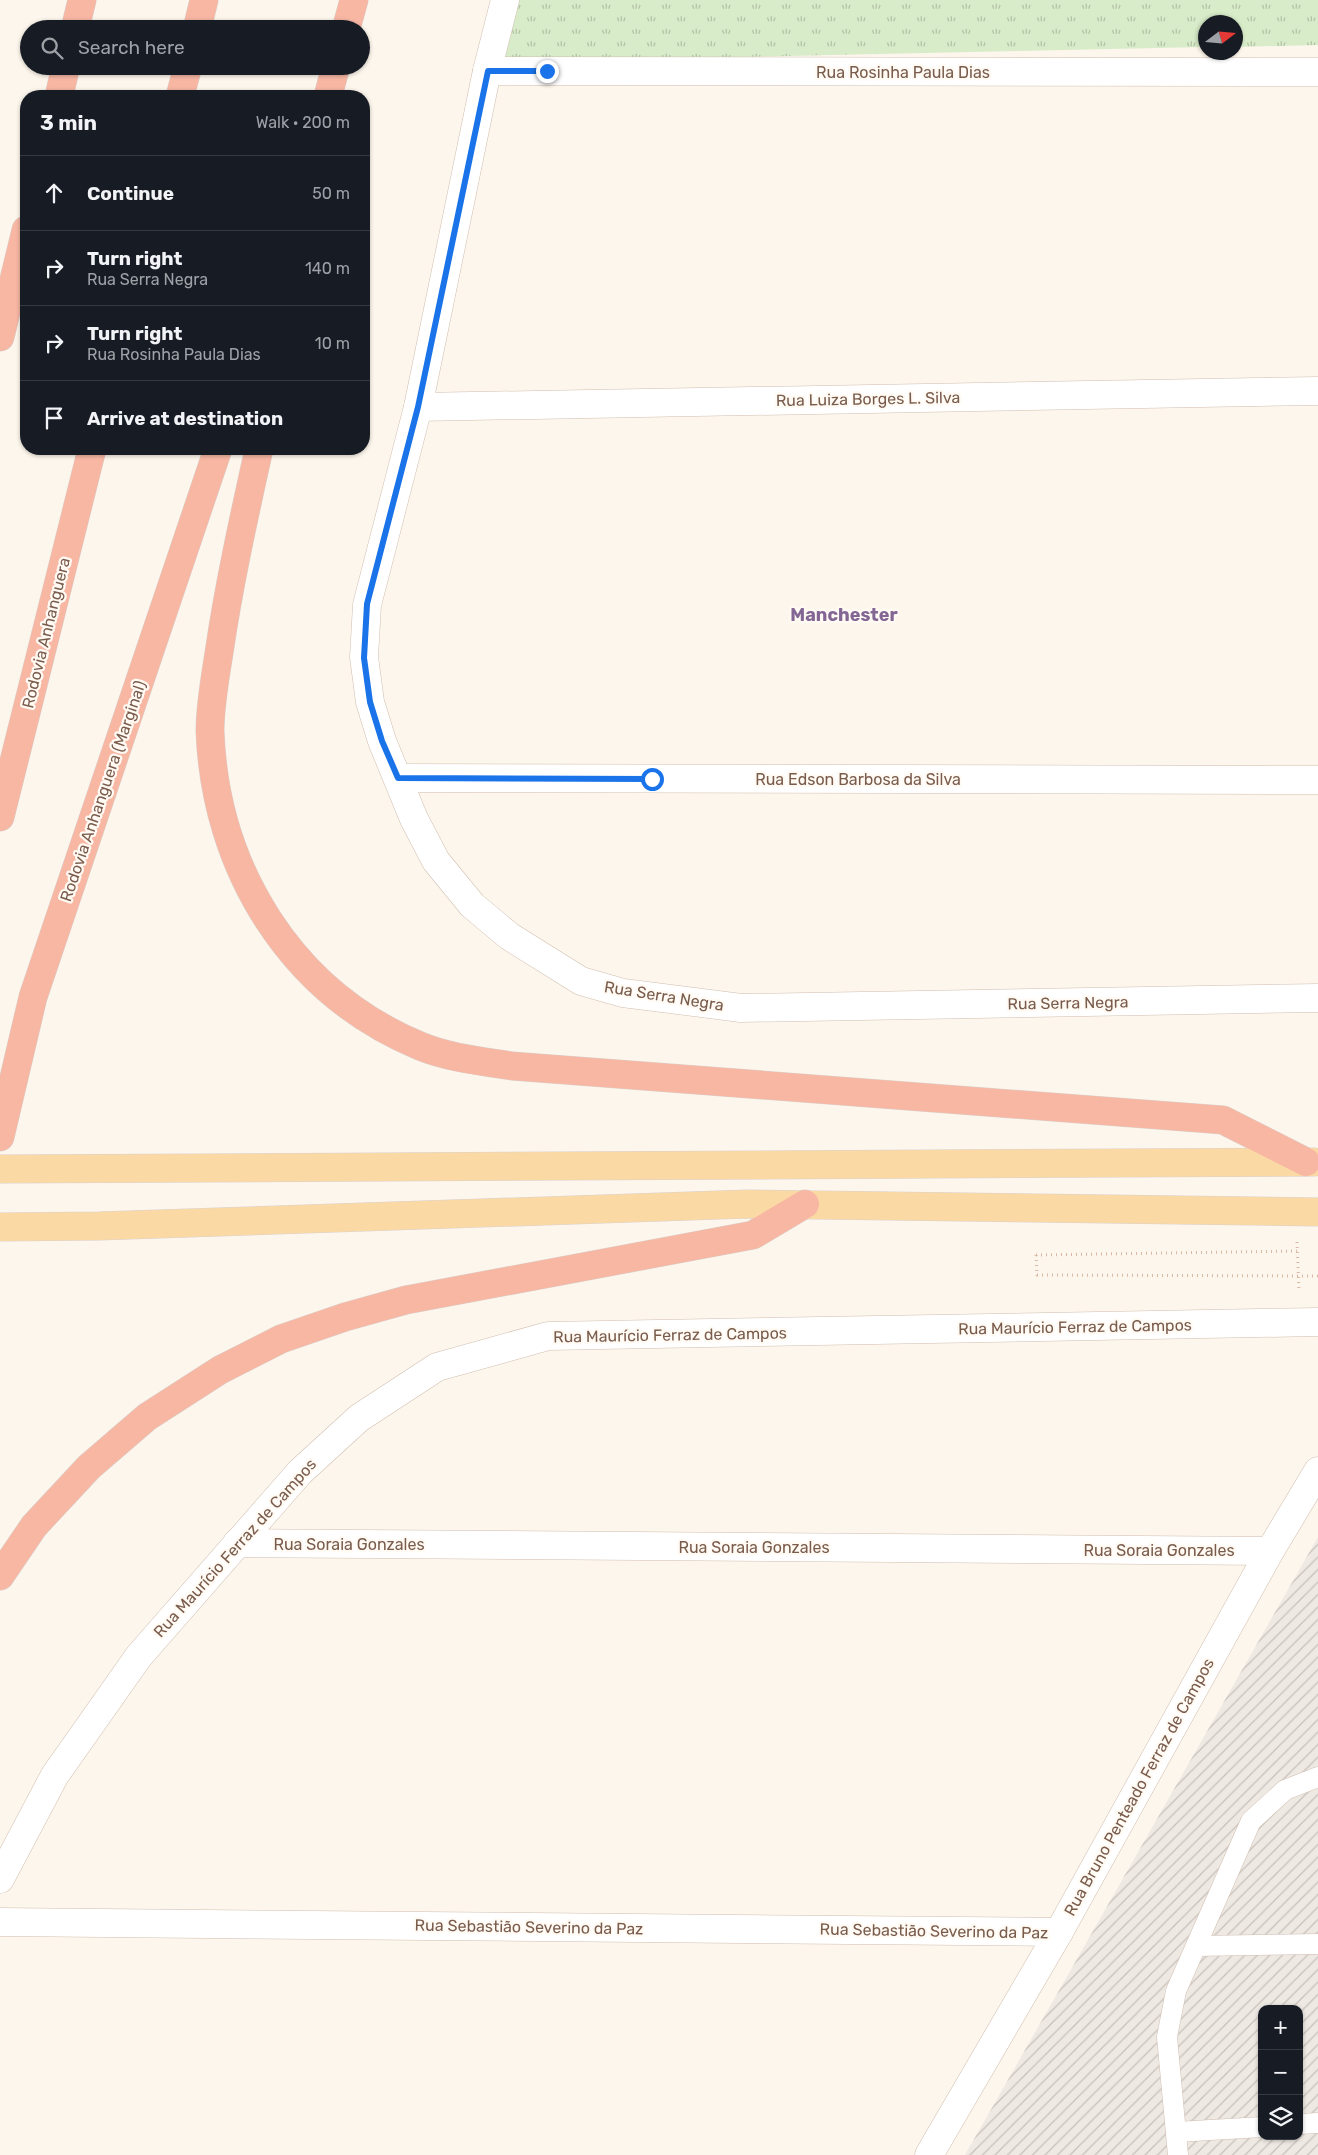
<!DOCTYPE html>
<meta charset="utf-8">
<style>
:root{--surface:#171b24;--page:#242831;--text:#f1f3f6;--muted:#9ea1a6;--line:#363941}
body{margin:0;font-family:Rubik,sans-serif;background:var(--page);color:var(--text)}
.controls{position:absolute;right:15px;bottom:15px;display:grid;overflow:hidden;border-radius:10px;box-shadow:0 1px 4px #0004}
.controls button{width:45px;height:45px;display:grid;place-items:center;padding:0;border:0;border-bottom:1px solid var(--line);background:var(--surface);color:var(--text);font:25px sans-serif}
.compass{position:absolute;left:1198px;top:15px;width:45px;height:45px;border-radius:50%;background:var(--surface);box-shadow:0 1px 4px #0004;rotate:74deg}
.stop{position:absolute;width:15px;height:15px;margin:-11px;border:4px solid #1a73e8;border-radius:50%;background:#fff}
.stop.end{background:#1a73e8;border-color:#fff;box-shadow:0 1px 5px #0008}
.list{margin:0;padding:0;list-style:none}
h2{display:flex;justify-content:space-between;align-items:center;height:65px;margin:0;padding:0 20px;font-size:21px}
h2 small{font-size:16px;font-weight:400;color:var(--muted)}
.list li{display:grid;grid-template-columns:32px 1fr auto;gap:15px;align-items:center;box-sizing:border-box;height:75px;padding:0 20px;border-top:1px solid var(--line)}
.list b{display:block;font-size:19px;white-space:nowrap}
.list p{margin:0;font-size:16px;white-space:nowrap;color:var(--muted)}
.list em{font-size:16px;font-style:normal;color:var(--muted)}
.icon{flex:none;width:28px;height:28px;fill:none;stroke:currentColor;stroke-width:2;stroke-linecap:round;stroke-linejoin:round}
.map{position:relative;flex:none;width:1318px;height:2155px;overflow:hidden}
.search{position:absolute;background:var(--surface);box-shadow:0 1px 4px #0004;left:20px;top:20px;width:350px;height:55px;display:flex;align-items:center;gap:12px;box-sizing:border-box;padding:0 18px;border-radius:28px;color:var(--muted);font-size:19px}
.panel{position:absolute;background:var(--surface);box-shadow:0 1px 4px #0004;left:20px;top:90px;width:350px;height:365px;border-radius:20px}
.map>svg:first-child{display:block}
</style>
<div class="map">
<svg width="1318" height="2155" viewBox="0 0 1318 2155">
<defs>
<pattern id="industrial-furrows" width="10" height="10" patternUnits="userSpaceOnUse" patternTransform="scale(1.25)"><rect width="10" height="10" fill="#efe9e4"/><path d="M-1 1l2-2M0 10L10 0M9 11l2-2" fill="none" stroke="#c7c0bb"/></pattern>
<pattern id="grass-tufts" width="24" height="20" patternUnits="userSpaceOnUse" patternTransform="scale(1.25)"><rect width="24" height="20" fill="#d8ecc9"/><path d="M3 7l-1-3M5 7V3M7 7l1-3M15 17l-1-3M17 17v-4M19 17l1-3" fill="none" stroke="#b4c2a5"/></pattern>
</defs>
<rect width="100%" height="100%" fill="#fdf6ec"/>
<path fill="url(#industrial-furrows)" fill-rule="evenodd" d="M1318 1537V2155H965ZM1262 2009H1299V2136H1262Z"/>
<path fill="url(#grass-tufts)" d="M514 0H1318V45L1236 47V22H1206L1205 47 503 62Z"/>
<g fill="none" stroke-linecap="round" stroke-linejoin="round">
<defs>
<g id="lane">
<path d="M1196 1946 1318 1944"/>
<path d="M1299 2124 1318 2123"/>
<path d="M1176 2132 1262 2127"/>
<path d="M1178 2155 1167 2037 1176 1991 1251 1821 1285 1790 1318 1777"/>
</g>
<g id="street">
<path d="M505 0 487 71 418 407 367 605 364 657 370 702 382 741 414 819 436 861 472 905 509 936 581 981 623 993 741 1008 1318 998"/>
<path d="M487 71 1318 72"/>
<path d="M418 407 1318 391"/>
<path d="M398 778 1318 780"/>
<path d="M237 1543 1270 1551"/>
<path d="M0 1879 55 1775 139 1656 300 1472 359 1418 437 1367 548 1336 1318 1322"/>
<path d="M0 1922 1059 1932"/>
<path d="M929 2155 1059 1932 1270 1551 1318 1471"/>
</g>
<g id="primary">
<path d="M0 1169 1314 1162"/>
<path d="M0 1227 99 1226 748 1204 1318 1212"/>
</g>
<g id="highway">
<path d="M75 29 82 0"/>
<path d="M197 29 204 0"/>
<path d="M346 29 354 0"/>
<path d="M59 96 66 66"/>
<path d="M180 96 188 66"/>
<path d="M328 96 336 66"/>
<path d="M0 337 26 230"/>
<path d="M259 449C244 517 229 584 219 653 215 678 210 706 210 731 215 868 290 992 420 1046 449 1058 481 1061 512 1066L1223 1120 1306 1162"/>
<path d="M0 817 92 449"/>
<path d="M0 1137 33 997 218 449"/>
<path d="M0 1576 34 1526 89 1467 147 1417 220 1370 281 1339 345 1317 406 1300 753 1235 805 1204"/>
</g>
</defs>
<use href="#lane" stroke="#d1beb0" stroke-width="21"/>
<use href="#street" stroke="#d1beb0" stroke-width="29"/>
<use href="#primary" stroke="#dad1cd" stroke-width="29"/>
<use href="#highway" stroke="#dad1cd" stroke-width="29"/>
<g stroke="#d9b8a5" stroke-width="3" stroke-dasharray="1 4" stroke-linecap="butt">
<path d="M1297 1242 1299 1291"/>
<path d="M1036 1255 1297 1251"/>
</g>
<use href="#lane" stroke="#fff" stroke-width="20"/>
<use href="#street" stroke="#fff" stroke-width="28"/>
<use href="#primary" stroke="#fbd9a5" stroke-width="28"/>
<use href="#highway" stroke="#f7b7a3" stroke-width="28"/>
<path stroke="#d9b8a5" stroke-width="3" stroke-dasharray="1 4" stroke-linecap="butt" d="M1036 1255 1037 1275 1318 1276"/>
</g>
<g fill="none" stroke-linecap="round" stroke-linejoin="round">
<path stroke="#1a73e8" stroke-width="6" d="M547 71H488L418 407 367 604 364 658 370 702 382 741 398 778 652 779"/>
</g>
<g text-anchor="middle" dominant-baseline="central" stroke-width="4.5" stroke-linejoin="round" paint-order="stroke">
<g font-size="16" fill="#7a5c4d" stroke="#fffaf3">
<text x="903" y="72">Rua Rosinha Paula Dias</text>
<text transform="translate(868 399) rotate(-1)">Rua Luiza Borges L. Silva</text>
<text transform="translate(46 633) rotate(-76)">Rodovia Anhanguera</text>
<text x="858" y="779">Rua Edson Barbosa da Silva</text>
<text transform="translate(103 791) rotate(-71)">Rodovia Anhanguera (Marginal)</text>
<text transform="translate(664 996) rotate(9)">Rua Serra Negra</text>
<text transform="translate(1068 1003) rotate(-1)">Rua Serra Negra</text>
<text transform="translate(1075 1327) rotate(-1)">Rua Maurício Ferraz de Campos</text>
<text transform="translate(670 1335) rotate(-1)">Rua Maurício Ferraz de Campos</text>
<text x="349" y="1544">Rua Soraia Gonzales</text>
<text x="754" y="1547">Rua Soraia Gonzales</text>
<text transform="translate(235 1548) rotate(-48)">Rua Maurício Ferraz de Campos</text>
<text x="1159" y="1550">Rua Soraia Gonzales</text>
<text transform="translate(1139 1787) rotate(-61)">Rua Bruno Penteado Ferraz de Campos</text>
<text transform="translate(529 1927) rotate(1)">Rua Sebastião Severino da Paz</text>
<text transform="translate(934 1931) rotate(1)">Rua Sebastião Severino da Paz</text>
</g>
<g font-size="18" font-weight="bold" fill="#846695" stroke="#fffaf3">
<text x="844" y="615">Manchester</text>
</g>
</g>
</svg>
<div class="controls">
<button>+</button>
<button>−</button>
<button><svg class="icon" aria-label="layers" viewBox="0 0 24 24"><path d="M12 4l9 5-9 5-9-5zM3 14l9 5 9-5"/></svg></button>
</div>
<svg class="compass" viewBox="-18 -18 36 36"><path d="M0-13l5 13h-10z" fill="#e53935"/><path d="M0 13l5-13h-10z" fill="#9ea1a6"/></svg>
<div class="stop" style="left:652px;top:779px"></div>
<div class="stop end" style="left:547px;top:71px"></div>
<div class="search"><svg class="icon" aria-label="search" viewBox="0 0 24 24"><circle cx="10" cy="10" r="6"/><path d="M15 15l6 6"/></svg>Search here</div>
<section class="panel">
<h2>3 min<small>Walk · 200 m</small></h2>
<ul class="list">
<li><svg class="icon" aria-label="ahead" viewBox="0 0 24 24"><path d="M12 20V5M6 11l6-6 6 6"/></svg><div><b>Continue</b></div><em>50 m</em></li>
<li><svg class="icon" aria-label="right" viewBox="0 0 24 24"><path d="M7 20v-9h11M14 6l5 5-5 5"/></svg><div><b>Turn right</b><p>Rua Serra Negra</p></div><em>140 m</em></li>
<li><svg class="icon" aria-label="right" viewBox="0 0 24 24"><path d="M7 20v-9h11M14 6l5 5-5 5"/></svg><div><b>Turn right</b><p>Rua Rosinha Paula Dias</p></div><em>10 m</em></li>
<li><svg class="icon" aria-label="arrive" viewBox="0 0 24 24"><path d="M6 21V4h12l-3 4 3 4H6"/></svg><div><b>Arrive at destination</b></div></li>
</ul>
</section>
</div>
